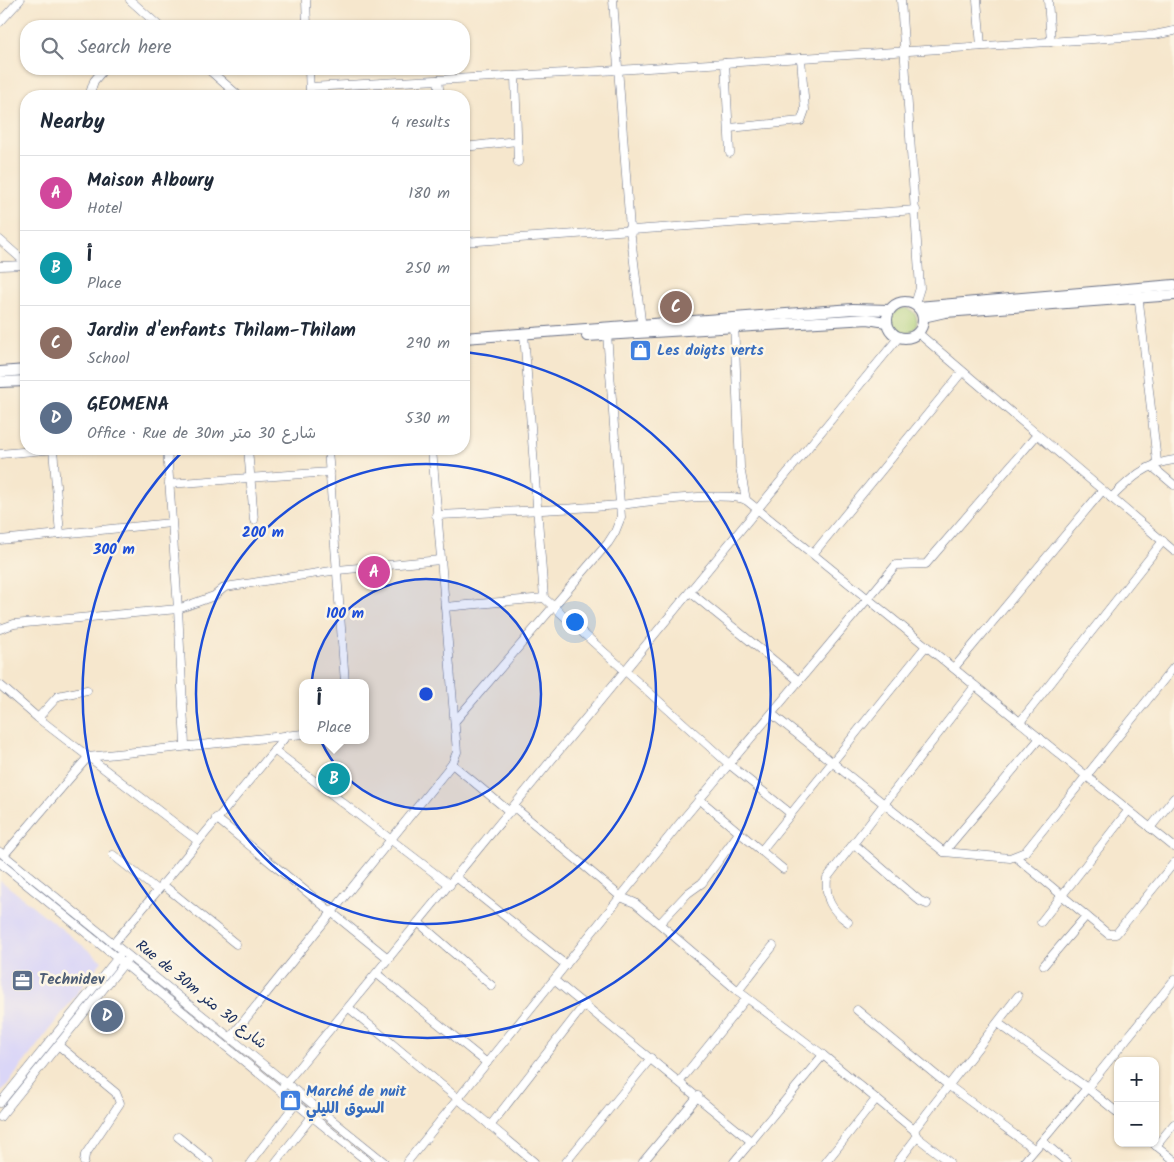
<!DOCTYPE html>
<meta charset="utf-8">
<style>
:root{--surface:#fff;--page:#f2f2f3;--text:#1f2937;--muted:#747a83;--line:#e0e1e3;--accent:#0f766e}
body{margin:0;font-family:Kalam,"Playpen Sans Arabic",sans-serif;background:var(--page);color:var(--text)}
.controls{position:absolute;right:15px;bottom:15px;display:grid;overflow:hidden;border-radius:10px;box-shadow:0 1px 4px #0004}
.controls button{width:45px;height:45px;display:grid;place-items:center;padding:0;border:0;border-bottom:1px solid var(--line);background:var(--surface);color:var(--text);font:25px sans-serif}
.you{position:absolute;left:574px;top:621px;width:18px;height:18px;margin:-12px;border:4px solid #fff;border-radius:50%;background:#1a73e8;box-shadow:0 0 0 8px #1a73e833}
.badge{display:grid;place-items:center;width:32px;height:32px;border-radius:50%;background:var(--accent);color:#fff;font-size:16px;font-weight:700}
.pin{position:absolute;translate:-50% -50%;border:2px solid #fff;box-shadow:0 1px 5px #0006}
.popup{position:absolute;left:299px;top:679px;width:70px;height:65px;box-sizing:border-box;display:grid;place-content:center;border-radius:10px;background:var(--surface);filter:drop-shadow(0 1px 4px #0005);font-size:16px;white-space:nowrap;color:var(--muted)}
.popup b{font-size:19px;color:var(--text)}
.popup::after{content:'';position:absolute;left:50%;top:100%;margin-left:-10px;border:10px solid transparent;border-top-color:var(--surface)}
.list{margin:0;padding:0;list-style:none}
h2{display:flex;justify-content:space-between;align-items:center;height:65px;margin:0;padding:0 20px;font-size:21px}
h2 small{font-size:16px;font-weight:400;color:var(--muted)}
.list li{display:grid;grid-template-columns:32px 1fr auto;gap:15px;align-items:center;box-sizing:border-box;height:75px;padding:0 20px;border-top:1px solid var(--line)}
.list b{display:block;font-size:19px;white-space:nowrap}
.list p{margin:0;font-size:16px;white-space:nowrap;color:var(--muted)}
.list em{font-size:16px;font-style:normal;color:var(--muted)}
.icon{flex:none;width:28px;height:28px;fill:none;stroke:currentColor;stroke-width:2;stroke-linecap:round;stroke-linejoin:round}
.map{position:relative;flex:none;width:1174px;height:1162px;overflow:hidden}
.search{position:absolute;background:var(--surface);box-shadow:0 1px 4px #0004;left:20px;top:20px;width:450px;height:55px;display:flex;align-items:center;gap:12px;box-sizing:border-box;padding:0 18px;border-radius:20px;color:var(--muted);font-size:19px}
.panel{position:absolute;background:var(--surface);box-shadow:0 1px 4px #0004;left:20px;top:90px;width:450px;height:365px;border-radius:20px}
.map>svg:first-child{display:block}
</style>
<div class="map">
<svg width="1174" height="1162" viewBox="0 0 1174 1162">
<rect width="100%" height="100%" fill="#fcf5e5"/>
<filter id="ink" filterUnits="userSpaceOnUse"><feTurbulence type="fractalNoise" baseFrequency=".02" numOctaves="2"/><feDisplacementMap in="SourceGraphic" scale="10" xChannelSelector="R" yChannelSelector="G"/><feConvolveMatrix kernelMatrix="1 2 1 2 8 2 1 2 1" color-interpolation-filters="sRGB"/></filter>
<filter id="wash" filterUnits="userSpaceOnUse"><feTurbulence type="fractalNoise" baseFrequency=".0096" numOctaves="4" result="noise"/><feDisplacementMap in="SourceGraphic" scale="20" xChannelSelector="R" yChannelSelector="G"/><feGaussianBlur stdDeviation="1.12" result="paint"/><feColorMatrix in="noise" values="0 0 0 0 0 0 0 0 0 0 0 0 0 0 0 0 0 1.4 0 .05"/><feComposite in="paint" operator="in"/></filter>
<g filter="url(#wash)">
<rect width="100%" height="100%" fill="#f6e7cd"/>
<path fill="#dad6f7" d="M0 880 102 961 0 1094Z"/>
<circle fill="#abcd76" stroke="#637e6a" cx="904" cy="321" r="13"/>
</g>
<g filter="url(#ink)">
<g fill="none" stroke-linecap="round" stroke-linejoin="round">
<defs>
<g id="minor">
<path d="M130 0 159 26"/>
<path d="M306 0 307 26"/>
<path d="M613 0 630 229 642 329"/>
<path d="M901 0 920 288 915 304"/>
<path d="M977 0 981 46"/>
<path d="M1048 0 1051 42"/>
<path d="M0 22 20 0"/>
<path d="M725 63 730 153"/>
<path d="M208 69 239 96"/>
<path d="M309 69 310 96"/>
<path d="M515 76 518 162"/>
<path d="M438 80 440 96"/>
<path d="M310 87 618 70 1154 35 1174 31"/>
<path d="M89 96 94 81 104 69"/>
<path d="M730 128 801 121 805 110 801 58"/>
<path d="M464 147 517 141"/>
<path d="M0 240 26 263"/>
<path d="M464 242 916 210"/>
<path d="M0 266 26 265"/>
<path d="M1138 293 1157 462 1154 468 1174 485"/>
<path d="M734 322 740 467 746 500"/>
<path d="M918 333 1174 551"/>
<path d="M524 334 544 598 730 765 790 813"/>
<path d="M53 449 60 534"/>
<path d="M167 449 178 609 185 745"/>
<path d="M248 449 254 520"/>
<path d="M328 449 345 683"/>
<path d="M0 454 56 449"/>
<path d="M169 484 330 472"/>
<path d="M1111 498C1130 479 1147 463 1174 460"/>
<path d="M436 515C498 512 559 510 620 505 645 502 727 491 746 500L1174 847"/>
<path d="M0 540 171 523"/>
<path d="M813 554 962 372"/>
<path d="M690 592 799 681"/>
<path d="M445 607 544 598"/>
<path d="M0 629 14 624 178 609 214 596 225 587 338 570 440 560"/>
<path d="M954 668 1102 491"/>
<path d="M0 685 38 718 198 841"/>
<path d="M772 714 944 852 1010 858 1025 852 1174 667"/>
<path d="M38 718 58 696 87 690"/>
<path d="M456 720 608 543 615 532 621 517 607 334"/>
<path d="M1020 722 1163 541"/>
<path d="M274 750 450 885"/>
<path d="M452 764 510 812"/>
<path d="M699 799 783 869"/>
<path d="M514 807 621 897 635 903 738 991 823 1055 914 1130 917 1137 949 1162"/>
<path d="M216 818 389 959"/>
<path d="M1150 828 1174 798"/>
<path d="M854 844 920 901 927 904"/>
<path d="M761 851 926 646"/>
<path d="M0 852 384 1162"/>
<path d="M944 852 1040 738"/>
<path d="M4 855 88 757 303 734"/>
<path d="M113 855 157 890"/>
<path d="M1016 857 1108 934H1116L1174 863"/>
<path d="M0 863 368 1162"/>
<path d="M456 877 566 965"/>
<path d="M162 884 236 944"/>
<path d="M848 922C831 910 825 899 827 878L975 686"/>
<path d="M1041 922 1128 811"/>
<path d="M419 923 492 986"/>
<path d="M660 923 688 893 702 883 739 833"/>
<path d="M114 943 287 735"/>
<path d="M1044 965 1086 916"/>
<path d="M377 974 487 1063"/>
<path d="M554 980 752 1142"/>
<path d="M738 991 773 946"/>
<path d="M349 1008 534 1162"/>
<path d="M857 1010 948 1085 1034 1149"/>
<path d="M998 1023 1087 1088 1118 1113"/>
<path d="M231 1037 452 764 457 752 432 449"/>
<path d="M58 1045 116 1093 120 1103 85 1155 84 1162"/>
<path d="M680 1081 747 998"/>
<path d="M281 1089 899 337"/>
<path d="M0 1103 120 955"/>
<path d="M0 1117 126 961"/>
<path d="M490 1126 585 1004"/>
<path d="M914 1130 1018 996"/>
<path d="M178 1137 209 1162"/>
<path d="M1042 1141 1067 1162"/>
<path d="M1153 1143 1174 1160"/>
<path d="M1156 1146 1174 1124"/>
<path d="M251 1162 297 1102"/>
<path d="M276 1162 314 1114"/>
<path d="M407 1162 684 818 896 565 926 564 1036 436"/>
<path d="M566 1162 651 1058"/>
<path d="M643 1162 698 1096"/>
<path d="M734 1162 823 1055"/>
<path d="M826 1162 876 1099"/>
<path d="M898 1162 917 1137"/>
<path d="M1024 1162 1087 1088 1174 980"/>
</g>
<g id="major">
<circle cx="905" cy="320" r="18"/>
<path d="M918 307 1174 285"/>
<path d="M923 317 945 312 1174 295"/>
<path d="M587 336 868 319 886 322"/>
<path d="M464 338 853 309 889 310"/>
<path d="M0 372 26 370"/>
<path d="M0 382 26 381"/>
</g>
</defs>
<use href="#minor" stroke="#686f85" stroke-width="9"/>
<use href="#major" stroke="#686f85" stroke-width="12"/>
<use href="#minor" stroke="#fff" stroke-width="8"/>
<use href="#major" stroke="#fff" stroke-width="10"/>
</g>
</g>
<circle cx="426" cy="694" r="115" fill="#1d4ed8" fill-opacity=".12"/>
<g fill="none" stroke="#1d4ed8" stroke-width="2.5">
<circle cx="426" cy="694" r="115"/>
<circle cx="426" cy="694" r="230"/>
<path d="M465 352A344 344 0 1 1 183 451"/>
</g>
<defs>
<symbol id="shop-square" viewBox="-11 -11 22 22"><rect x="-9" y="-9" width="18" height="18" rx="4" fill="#3f7fe0" stroke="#fcf5e5"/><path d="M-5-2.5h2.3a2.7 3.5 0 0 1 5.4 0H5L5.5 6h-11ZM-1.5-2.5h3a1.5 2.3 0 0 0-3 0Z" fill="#fff"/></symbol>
<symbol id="office-square" viewBox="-11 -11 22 22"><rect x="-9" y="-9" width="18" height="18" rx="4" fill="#5c6f8a" stroke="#fcf5e5"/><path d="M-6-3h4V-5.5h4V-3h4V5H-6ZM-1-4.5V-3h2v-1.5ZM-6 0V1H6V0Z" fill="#fff"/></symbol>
</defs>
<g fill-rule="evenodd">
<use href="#shop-square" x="628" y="338" width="25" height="25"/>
<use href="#office-square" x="10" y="968" width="25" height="25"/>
<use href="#shop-square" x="278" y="1088" width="25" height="25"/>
</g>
<g text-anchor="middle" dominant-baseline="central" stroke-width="5" stroke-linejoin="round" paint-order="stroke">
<g font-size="15" font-weight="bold" fill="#366cbe" stroke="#fcf5e5" text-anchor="start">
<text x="657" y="351">Les doigts verts</text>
<text x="306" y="1092">Marché de nuit<tspan x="306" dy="17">السوق الليلي</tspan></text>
</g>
<g font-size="15" font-weight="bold" fill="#4e5e75" stroke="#fcf5e5" text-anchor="start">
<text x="39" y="980">Technidev</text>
</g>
<g font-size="15" fill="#1b2f5e" stroke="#fcf5e5">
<text transform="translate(201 995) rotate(39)">Rue de 30m شارع 30 متر</text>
</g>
</g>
<circle cx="426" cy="694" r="8" fill="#1d4ed8" stroke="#fcf5e5" stroke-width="2.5"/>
<g font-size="15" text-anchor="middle" font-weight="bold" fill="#1d4ed8" stroke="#fcf5e5" stroke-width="5" stroke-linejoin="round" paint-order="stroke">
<text x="263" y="537">200 m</text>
<text x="114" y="554">300 m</text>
<text x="345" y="618">100 m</text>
</g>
</svg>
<div class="controls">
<button>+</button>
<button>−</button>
</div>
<div class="you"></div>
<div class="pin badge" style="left:374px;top:572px;background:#d1479c">A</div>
<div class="pin badge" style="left:334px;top:779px;background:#0f9aa8">B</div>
<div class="popup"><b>أ</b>Place</div>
<div class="pin badge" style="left:676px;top:307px;background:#8d6e63">C</div>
<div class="pin badge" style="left:107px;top:1016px;background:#5c6f8a">D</div>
<div class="search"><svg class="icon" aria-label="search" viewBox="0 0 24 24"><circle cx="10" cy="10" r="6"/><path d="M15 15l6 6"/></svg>Search here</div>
<section class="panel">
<h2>Nearby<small>4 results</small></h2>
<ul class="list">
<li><span class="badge" style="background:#d1479c">A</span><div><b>Maison Alboury</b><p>Hotel</p></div><em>180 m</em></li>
<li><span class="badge" style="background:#0f9aa8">B</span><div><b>أ</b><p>Place</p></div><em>250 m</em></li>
<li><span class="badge" style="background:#8d6e63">C</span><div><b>Jardin d'enfants Thilam-Thilam</b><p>School</p></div><em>290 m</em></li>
<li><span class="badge" style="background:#5c6f8a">D</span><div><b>GEOMENA</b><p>Office · Rue de 30m شارع 30 متر</p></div><em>530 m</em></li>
</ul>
</section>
</div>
